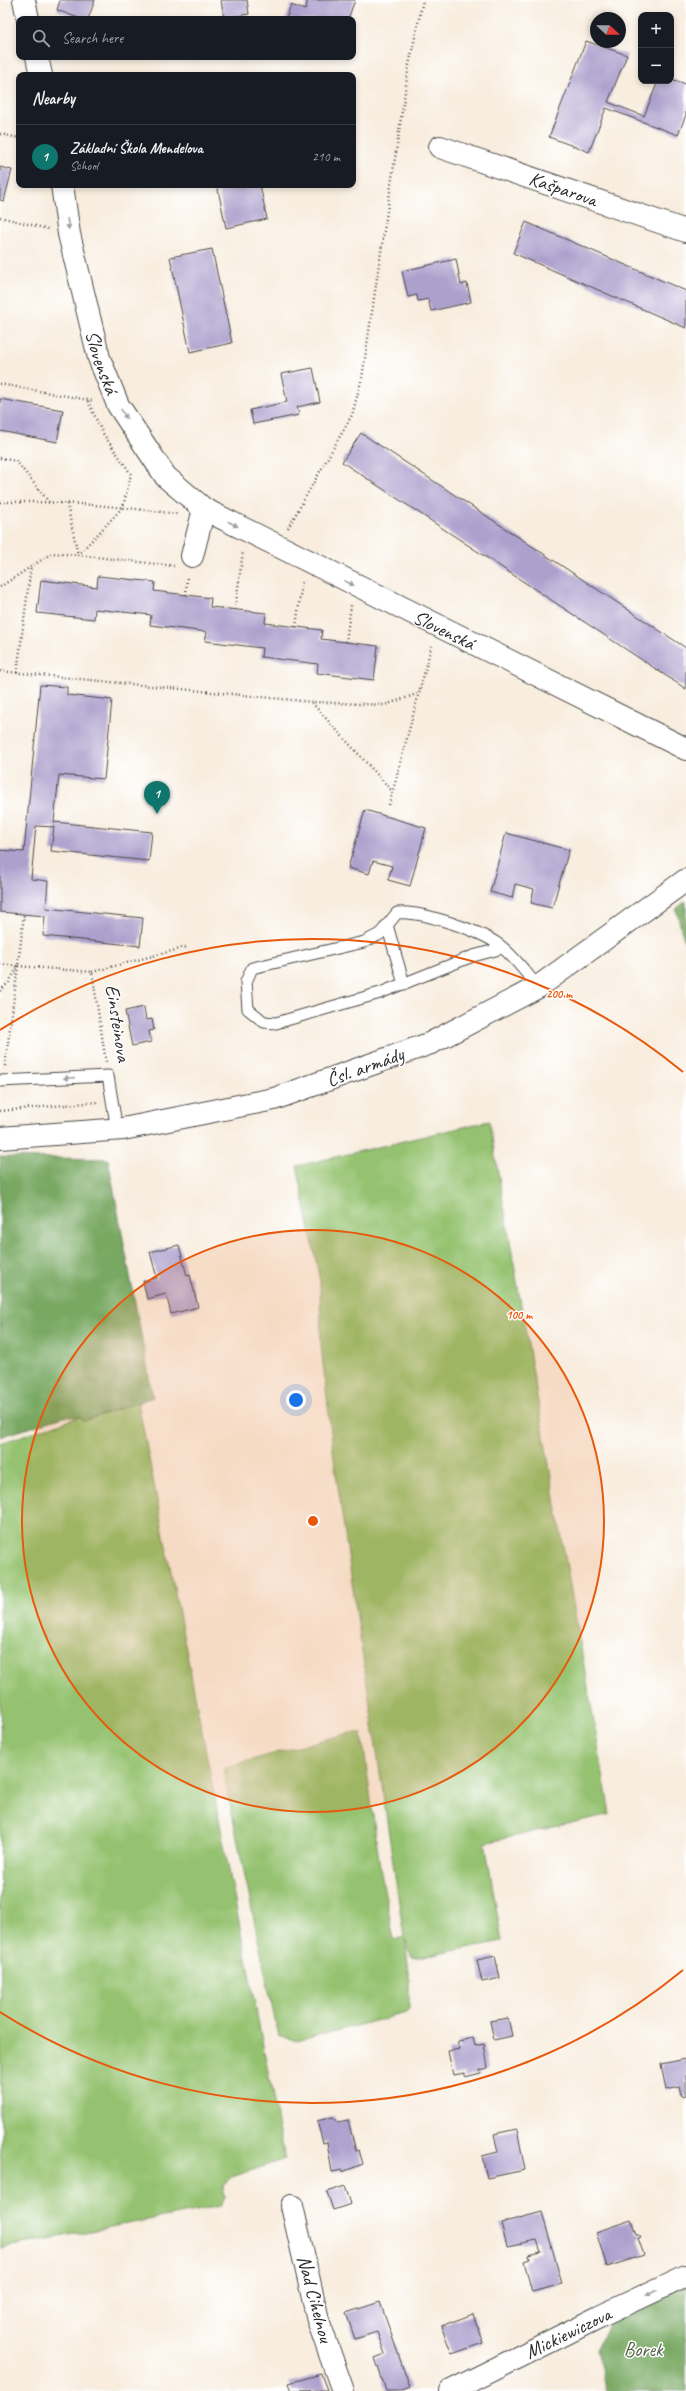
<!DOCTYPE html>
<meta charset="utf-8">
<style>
:root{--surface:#171b24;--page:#242831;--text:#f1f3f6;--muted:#9ea1a6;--line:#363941;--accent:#0f766e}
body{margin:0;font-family:Caveat,sans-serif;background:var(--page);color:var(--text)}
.controls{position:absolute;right:12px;top:12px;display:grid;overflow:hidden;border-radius:8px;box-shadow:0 2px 6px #0003}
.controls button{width:36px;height:36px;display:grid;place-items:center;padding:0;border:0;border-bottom:1px solid var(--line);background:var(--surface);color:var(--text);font:20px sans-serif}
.compass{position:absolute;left:590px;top:12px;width:36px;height:36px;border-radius:50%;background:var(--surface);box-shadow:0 2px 6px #0003;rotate:112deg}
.you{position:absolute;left:296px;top:1400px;width:14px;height:14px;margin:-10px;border:3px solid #fff;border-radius:50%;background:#1a73e8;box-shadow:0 0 0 6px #1a73e833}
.badge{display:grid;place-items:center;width:26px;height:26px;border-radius:50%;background:var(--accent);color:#fff;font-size:13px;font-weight:700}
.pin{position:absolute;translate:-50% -33px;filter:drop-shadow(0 1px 2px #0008)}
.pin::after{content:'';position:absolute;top:21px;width:14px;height:12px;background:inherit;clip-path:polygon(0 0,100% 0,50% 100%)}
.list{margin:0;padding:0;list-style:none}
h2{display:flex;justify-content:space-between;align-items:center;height:52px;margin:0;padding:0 16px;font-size:17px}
h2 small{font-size:13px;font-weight:400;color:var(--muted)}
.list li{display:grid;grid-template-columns:26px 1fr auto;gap:12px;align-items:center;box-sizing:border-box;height:64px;padding:0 16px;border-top:1px solid var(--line)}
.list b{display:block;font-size:15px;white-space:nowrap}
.list p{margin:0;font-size:13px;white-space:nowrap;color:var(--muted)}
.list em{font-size:13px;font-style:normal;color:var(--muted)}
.icon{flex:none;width:22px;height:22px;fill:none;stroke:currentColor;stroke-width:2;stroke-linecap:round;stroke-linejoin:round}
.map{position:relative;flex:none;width:686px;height:2391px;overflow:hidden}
.search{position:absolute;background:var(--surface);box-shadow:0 2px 6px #0003;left:16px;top:16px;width:340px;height:44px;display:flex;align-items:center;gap:10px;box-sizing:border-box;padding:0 14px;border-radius:8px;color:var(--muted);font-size:15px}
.panel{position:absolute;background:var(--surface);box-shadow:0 2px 6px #0003;left:16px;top:72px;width:340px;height:116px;border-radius:8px}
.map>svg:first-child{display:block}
</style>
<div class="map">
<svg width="686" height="2391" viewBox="0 0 686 2391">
<rect width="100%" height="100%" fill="#fff"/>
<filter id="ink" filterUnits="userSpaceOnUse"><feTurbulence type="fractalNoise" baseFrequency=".025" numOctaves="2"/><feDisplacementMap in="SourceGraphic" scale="8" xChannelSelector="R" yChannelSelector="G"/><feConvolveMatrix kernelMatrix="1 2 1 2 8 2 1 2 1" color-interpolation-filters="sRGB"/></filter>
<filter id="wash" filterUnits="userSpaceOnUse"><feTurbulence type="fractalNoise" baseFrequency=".012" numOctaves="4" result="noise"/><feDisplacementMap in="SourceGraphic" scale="16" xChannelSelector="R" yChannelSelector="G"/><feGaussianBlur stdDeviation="0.9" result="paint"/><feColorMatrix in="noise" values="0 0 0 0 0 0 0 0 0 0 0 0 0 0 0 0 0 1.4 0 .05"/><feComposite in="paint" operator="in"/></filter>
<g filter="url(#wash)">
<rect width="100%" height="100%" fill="#f8edde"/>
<g fill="#95c270" stroke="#60764e">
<path d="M489 1121 610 1814 485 1843 502 1941 413 1959 405 1939 409 1973V2009L406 2013 296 2041 279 2035 276 2025 226 1785 224 1775 226 1767 348 1733H362L380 1868 394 1940 404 1937 335 1467 321 1346 320 1281 297 1166Z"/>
<path d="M138 1402 285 2159 232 2177 223 2186 225 2197 221 2206 1 2248 0 1443 80 1417 84 1421Z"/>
</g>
<g fill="#78a862" stroke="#526a46">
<path d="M686 901V948L676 909Z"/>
<path d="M0 1157 108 1159 153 1397 84 1421 80 1417H64L0 1437Z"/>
<path d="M686 2280V2391H607L596 2350 614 2313Z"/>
</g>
<g id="blocks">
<g fill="#ada0cd">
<path d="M60 0H95L88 19H81L57 10Z"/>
<path d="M221 0H247L249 14 224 18Z"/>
<path d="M308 0H355L348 19H286L291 5 305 10Z"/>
<path d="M586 41 627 55 608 102 644 116 658 81H671V79L686 84V115L678 135 606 108 589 152 549 137Z"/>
<path d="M0 167 12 170 4 201 0 200Z"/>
<path d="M217 185H260L267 219 226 228Z"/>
<path d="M526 222 686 291V328L513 253Z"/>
<path d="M212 249 232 343 190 352 170 257Z"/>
<path d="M456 259 461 285 467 283 471 302 431 311 428 299 418 301 417 295 408 297 402 271Z"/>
<path d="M313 368 320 402 297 407 299 415 253 424 250 410 287 402 281 374Z"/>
<path d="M0 399 63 410 57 442 0 431Z"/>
<path d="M361 433 686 648V689L342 462Z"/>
<path d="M98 576 155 582 154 591 211 598 210 607 266 613 265 623 322 630 321 639 378 646 374 680 317 673 318 664 261 657 262 648 205 641 207 632 150 625 151 615 95 609 94 619 37 613 41 580 97 587Z"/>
<path d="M40 685 67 687V695L112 700 104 779 59 775 54 822 152 832 149 861 51 851 54 827 36 826 31 879 48 881 46 908 143 918 140 946 43 936 45 916 0 912V850L24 852Z"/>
<path d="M365 810 426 828 410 886 388 880 392 866 373 861 369 874 348 868Z"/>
<path d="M506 833 569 850 552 908 531 903 534 889 515 884 512 898 490 892Z"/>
<path d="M144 1007 146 1020 152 1019 154 1030 149 1031 151 1042 132 1046 125 1011Z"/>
<path d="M179 1245 187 1276 190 1275 198 1307 171 1314 166 1294 147 1299 143 1281 157 1278 150 1252Z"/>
<path d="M495 1956 500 1978 482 1982 477 1960Z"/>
<path d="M508 2018 512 2036 494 2040 490 2021Z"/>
<path d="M473 2038 475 2046 484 2044 488 2068 480 2070 481 2073 465 2077V2073L453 2075 448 2051 460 2049 458 2041Z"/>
<path d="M686 2059V2095L682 2096 680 2087 666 2090 661 2064Z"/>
<path d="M333 2117 338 2122 348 2120 356 2151 359 2150 363 2164 342 2172V2170L332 2172 327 2142 323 2143 317 2121Z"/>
<path d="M517 2129 525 2170 487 2178 482 2156 498 2152 494 2134Z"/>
<path d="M345 2186 351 2204 333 2210 327 2192Z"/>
<path d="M542 2212 562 2284 532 2292 524 2261 530 2259 529 2255 541 2252 537 2240 507 2246 501 2223Z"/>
<path d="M631 2220 636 2234H639L641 2237 638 2238 644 2255 607 2267 596 2232Z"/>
<path d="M380 2302 410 2388 402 2391H386L375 2358 385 2354 377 2332 355 2339 346 2313Z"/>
<path d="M473 2314 483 2343 452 2354 441 2326Z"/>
<path d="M321 2374 327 2390 292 2391 289 2383Z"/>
</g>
</g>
</g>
<g filter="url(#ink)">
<use href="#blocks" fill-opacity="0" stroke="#4a4846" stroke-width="1"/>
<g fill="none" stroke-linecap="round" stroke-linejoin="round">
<defs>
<g id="lane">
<path d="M387 925 404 984"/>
<path d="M503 948 473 956 380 993 276 1023 264 1022 248 1009 246 982 252 968 364 942 380 934 397 913C420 910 486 932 503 948 516 959 527 974 538 987"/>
<path d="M0 1081 108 1076 117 1130"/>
</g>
<g id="street">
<path d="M24 0 28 19"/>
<path d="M37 57 41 75"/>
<path d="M440 147 686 231"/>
<path id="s1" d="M62 185 69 234 99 358 118 405 166 477 204 509 686 749"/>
<path d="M192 556 204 509"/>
<path d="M0 1138 123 1129 274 1099 431 1043 538 987 686 880"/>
<path d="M292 2206 318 2320 343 2391"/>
<path d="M451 2391 599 2317 686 2276"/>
</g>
</defs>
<use href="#lane" stroke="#4a4846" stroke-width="13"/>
<use href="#street" stroke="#4a4846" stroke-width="24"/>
<g stroke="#4a4846" stroke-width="2.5" stroke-dasharray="1 3" stroke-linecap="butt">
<path d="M0 134 19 138"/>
<path d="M0 217 48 229"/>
<path d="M0 384 94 401"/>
<path d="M0 458 16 461 49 502"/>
<path d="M0 502C59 501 118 506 177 514"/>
<path d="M67 504 78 555 174 566"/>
<path d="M288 528 352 415 362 378 409 65 423 0"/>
<path d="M0 587 52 553 78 555 123 507 131 474 102 432 87 399"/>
<path d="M186 595 187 576"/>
<path d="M235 610 243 551"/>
<path d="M296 627 302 582"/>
<path d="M346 642 351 605"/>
<path d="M0 671 312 702 385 705 417 694"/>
<path d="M17 673 31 566"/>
<path d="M312 703 392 791"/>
<path d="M389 805 432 644"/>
<path d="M0 964 18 966 24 914"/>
<path d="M18 966 92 972 106 1062"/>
<path d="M92 972 187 947"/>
<path d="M0 991 9 982 17 968"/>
<path d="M5 1066 18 966"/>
<path d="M0 1111 97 1102"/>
</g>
<use href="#lane" stroke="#fff" stroke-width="11"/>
<use href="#street" stroke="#fff" stroke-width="22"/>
</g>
<defs><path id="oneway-solid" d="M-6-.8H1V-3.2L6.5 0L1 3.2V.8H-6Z"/></defs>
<g fill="#a0a0a0">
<use href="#oneway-solid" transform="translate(68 224) rotate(81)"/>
<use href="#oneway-solid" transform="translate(124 414) rotate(58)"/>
<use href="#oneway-solid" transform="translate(233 524) rotate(27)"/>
<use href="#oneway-solid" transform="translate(349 583) rotate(26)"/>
<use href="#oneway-solid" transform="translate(69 1078) rotate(177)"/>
<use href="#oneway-solid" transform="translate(651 2293) rotate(155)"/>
</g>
</g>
<circle cx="313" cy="1521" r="291" fill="#e8590c" fill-opacity=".12"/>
<g fill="none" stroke="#e8590c" stroke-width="2">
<circle cx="313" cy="1521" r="291"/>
<path d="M683 1970A582 582 0 0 1 0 2012M0 1030A582 582 0 0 1 683 1072"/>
</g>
<g text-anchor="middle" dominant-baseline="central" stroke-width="3" stroke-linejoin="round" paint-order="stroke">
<g font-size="20" fill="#2b2b2b" stroke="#fff">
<text transform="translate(563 189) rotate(19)">Kašparova</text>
<text stroke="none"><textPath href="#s1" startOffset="182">Slovenská</textPath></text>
<text transform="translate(444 630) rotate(26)">Slovenská</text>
<text transform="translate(118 1023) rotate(81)">Einsteinova</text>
<text transform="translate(365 1067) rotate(-20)">Čsl. armády</text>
<text transform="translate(315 2299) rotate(75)">Nad Cihelnou</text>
<text transform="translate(568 2333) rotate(-26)">Mickiewiczova</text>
</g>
<g font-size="20" fill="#506043" stroke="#fff">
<text x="643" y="2349">Borek</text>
</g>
</g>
<circle cx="313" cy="1521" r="6" fill="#e8590c" stroke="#fff" stroke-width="2"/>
<g font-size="12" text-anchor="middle" font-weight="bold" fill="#e8590c" stroke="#fff" stroke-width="3" stroke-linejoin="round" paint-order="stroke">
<text x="559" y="998">200 m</text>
<text x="519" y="1319">100 m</text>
</g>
</svg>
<div class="controls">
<button>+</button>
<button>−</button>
</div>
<svg class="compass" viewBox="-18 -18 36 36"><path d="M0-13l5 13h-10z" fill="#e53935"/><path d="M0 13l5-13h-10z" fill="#9ea1a6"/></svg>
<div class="you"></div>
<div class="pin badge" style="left:157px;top:814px">1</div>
<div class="search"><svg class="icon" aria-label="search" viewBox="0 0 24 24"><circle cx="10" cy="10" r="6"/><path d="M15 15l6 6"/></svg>Search here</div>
<section class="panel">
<h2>Nearby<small></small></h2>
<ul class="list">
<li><span class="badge">1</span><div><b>Základní Škola Mendelova</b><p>School</p></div><em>210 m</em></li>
</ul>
</section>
</div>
